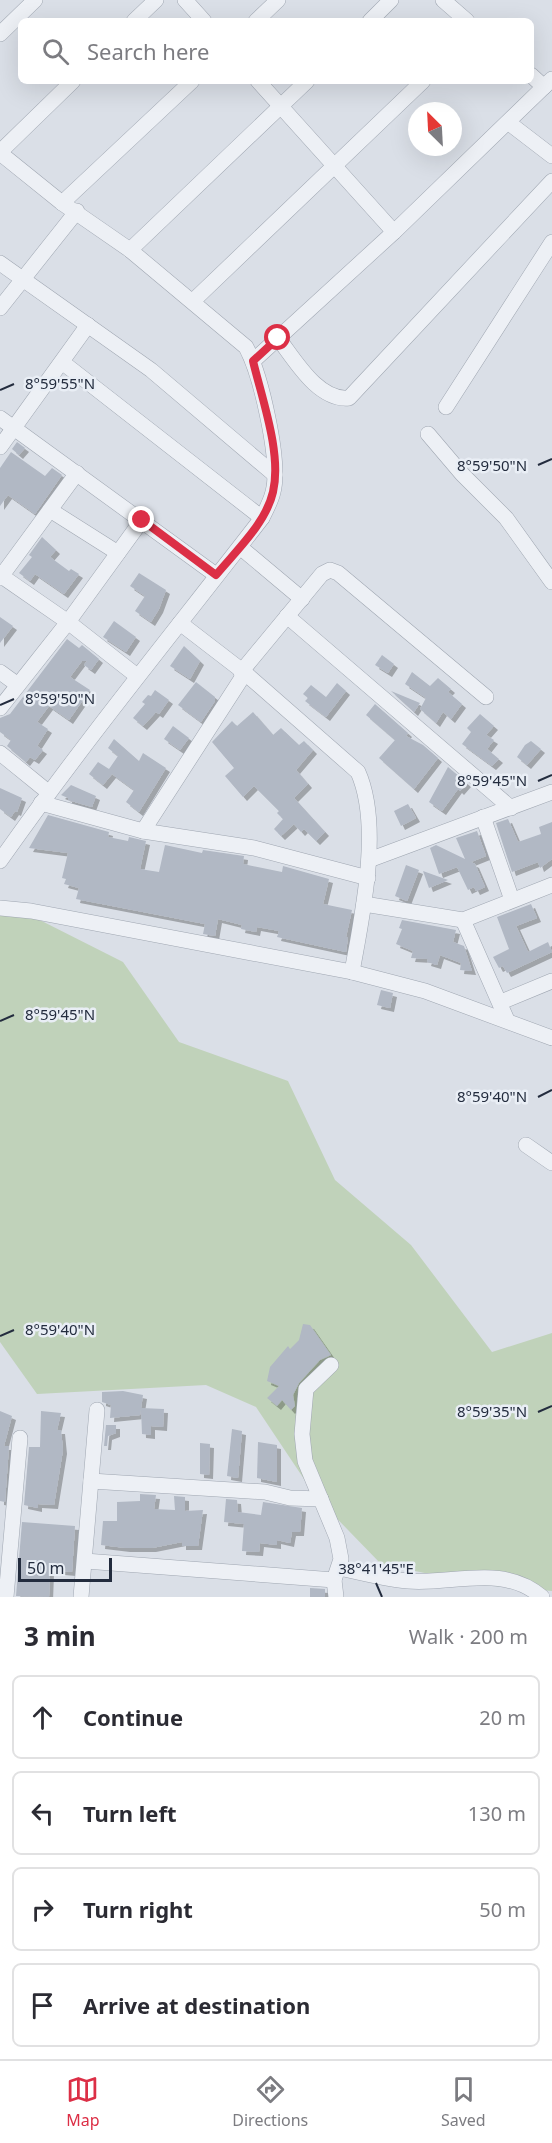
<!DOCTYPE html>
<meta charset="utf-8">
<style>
:root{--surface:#fff;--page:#f7f7f7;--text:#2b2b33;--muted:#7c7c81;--line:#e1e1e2;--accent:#dc2f46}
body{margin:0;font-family:"Noto Sans",sans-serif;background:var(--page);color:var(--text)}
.compass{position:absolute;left:408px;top:102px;width:54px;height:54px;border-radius:50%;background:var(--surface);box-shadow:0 6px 24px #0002;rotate:336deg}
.scale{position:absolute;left:18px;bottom:15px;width:94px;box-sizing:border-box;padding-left:6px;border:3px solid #232c3e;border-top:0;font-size:16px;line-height:21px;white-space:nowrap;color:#232c3e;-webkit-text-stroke:4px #e9eef5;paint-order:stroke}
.stop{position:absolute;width:18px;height:18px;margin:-14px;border:4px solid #dc2f46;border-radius:50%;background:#fff}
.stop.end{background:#dc2f46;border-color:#fff;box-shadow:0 2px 6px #0008}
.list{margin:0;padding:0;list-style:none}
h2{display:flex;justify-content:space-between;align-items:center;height:78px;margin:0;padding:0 24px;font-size:26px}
h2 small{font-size:20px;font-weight:400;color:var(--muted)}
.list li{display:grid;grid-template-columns:39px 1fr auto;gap:18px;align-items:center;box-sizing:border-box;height:84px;margin:0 12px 12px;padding:0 12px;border:2px solid var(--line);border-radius:9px}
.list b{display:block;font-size:22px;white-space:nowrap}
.list em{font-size:20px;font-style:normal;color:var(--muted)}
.icon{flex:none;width:33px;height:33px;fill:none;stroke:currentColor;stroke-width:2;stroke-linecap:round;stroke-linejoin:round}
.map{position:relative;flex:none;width:552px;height:1597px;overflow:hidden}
.search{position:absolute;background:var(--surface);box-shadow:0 6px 24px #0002;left:18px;right:18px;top:18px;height:66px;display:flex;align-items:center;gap:15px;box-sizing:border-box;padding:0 21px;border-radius:9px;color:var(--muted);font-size:22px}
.sheet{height:462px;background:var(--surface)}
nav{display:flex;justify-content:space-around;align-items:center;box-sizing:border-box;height:84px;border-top:2px solid var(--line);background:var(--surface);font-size:16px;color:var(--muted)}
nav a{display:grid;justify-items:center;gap:3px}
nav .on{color:var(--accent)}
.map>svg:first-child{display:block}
</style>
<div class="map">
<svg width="552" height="1597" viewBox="0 0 552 1597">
<defs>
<filter id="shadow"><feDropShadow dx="4" dy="4" stdDeviation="0" flood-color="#0004"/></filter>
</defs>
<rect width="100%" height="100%" fill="#dadfe7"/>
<path fill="#c0d2ba" d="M0 906H12L123 962 179 1042 288 1081 335 1180 411 1245 492 1352 552 1333V1591L483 1585 381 1564 316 1497 256 1407 206 1385 37 1394 0 1342Z"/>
<g fill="#b1b8c4" filter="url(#shadow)">
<path d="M17 442 25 448 19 455 12 449Z"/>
<path d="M11 452 45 476 52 468 62 475 35 514 8 495 0 506V468Z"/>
<path d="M42 537 56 550 50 557 69 571 71 569 79 574 64 594 35 574 30 581 19 573 32 557 29 555Z"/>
<path d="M139 573 166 590 159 609 151 622 135 611 145 596 130 586Z"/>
<path d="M0 617 13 626 0 643Z"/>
<path d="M114 621 136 637 126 652 103 637Z"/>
<path d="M67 639 79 648 82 645 99 659 91 670 84 665 87 661H82L70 677 90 690 69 720 49 706 37 722 48 729 37 746 43 750 35 760 30 757 26 762 7 746 11 740 0 732V718L10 714Z"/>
<path d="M184 646 200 661 190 679 170 666Z"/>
<path d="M382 655 394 664 388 673 375 665Z"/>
<path d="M412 672 430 686 438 678 451 689 448 692 462 704 451 719 443 712 436 723 420 709 426 698 405 684Z"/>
<path d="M196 682 215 697V701L201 722 178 705Z"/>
<path d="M337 683 346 691 326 717 305 701 308 698 303 694 311 685 326 697Z"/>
<path d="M155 690 169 700 159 714 156 712 143 726 133 718 145 704 142 702 148 695 151 696Z"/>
<path d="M391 691 420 703 414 712Z"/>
<path d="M375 704 408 733 406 736 423 745 438 758 414 789 379 758 395 740 366 715Z"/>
<path d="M253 712 273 735 281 728 299 745 304 741 313 750 296 770 308 784 294 798 325 832 316 841 304 829 301 832 294 824 281 836 274 829 283 819 277 813 279 811 254 786 243 797 225 776 234 768 212 742 232 721 237 726Z"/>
<path d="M480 714 494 726 486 735 494 740 487 749 499 759 492 766 462 744 471 732 467 728Z"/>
<path d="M173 726 189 738 180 750 164 739Z"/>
<path d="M114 739 139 761 143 753 166 768 139 812 126 802 134 790 112 774 103 785 89 774 98 762 109 769 118 756 108 748Z"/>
<path d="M531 741 541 749 527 765 517 757 525 745Z"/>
<path d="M448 767 467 783 460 791 458 789 442 811 429 802Z"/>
<path d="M71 785 96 796 92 807 68 800V798L61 795Z"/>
<path d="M0 788 22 798 17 812 15 811 11 817 0 809Z"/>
<path d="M408 804 416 818 401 826 394 811Z"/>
<path d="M48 815 109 832 108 837 128 841 129 837 146 841 140 869 159 872 165 845 202 853 203 850 244 856 243 864 282 872 283 866 329 879 323 904 352 910 346 937H348L346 952 277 937 279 931 257 927 256 932 241 929 242 925 218 919 215 936 203 934 205 924 76 899 79 888 64 884 66 879 62 878 68 853 29 848Z"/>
<path d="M508 819 518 842 541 834 539 827 552 822V859L540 868 538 862 512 872 496 823Z"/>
<path d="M477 831 486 856 471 862 475 864 485 887 476 891 474 887 468 890 457 867 439 874 430 848 436 845 465 859 456 838Z"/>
<path d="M406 865 419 870 407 901 395 896Z"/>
<path d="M423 871 448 880 429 888Z"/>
<path d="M531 904 537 918 516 926 528 952 548 942 552 952 507 973 503 966 499 968 493 957 509 949 497 917Z"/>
<path d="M402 920 456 930 453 942 464 946 472 971 460 970 461 963 440 955 437 965 427 962 428 959 411 958 413 951 396 944 402 929 399 928Z"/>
<path d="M381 990 393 993 390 1008 377 1005Z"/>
<path d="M303 1324 310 1325 331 1355 320 1360 299 1383 293 1395 295 1406 291 1410 282 1400 277 1406 267 1398 279 1386 267 1381 270 1367 288 1346 290 1349 299 1340Z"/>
<path d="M123 1391 143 1395 141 1408 164 1409 163 1427 151 1426V1435L142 1434 141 1409 140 1415 110 1418 111 1405 102 1402V1392Z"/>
<path d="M0 1411 12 1416 4 1446H9L5 1502 0 1501Z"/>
<path d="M41 1411 61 1413 57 1430H61L63 1450 54 1505 38 1504V1508L24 1505 29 1447H40Z"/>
<path d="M106 1425H116V1433L108 1436 107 1446H104Z"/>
<path d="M232 1429 242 1431 238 1478 227 1476Z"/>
<path d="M258 1442 277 1445V1482L257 1478Z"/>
<path d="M200 1443 210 1444 209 1475 200 1474Z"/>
<path d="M140 1494 156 1495 154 1509 175 1510 174 1496 185 1497V1511L203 1510 198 1546H182V1542L152 1548H126L101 1545 103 1521H117V1502L140 1501Z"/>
<path d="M226 1499 237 1500 238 1512 261 1515 263 1502 302 1508 300 1532H292L290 1543 277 1540V1545L260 1543 259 1552 242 1551 244 1524 224 1522Z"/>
<path d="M22 1522 75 1526 72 1572 50 1570 49 1597 16 1596Z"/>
<path d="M310 1588 325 1589V1597H310Z"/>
</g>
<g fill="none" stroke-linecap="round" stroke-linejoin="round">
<defs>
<g id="minor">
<path d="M185 0 204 21"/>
<path d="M443 0 467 21"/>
<path d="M134 21 156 0"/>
<path d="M256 21 278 0"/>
<path d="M370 21 391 0"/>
<path d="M0 34 35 0"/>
<path d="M531 75 544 87"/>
<path d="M258 81 394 232"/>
<path d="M509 123 552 156"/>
<path d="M0 152 73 81"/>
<path d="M0 153 62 203 130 250 246 347C261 375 281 462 273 492 271 501 266 510 262 518 174 632 83 743 0 861"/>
<path d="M62 203 192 81"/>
<path d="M130 250 307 81"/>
<path d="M0 263 151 370 275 475"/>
<path d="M193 301 423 81"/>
<path d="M0 308 77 211"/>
<path d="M278 338C295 360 318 401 349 398L552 181"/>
<path d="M253 361 394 232 552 79"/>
<path d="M62 362 262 518"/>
<path d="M446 407 552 242"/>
<path d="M0 418 216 575"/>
<path d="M428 434 462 474 506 518 552 582"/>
<path d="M0 447 88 325"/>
<path d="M50 510 118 553"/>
<path d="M240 547 302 599"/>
<path d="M0 575 68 622 137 676"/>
<path d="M0 578 77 473"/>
<path d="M287 616 511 808"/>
<path d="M180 623 245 673 358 772C382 826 362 916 352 972"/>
<path d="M0 672 18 685"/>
<path d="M241 672 322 574 330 570 338 573 486 697"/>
<path d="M0 708 68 622 142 520"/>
<path d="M0 753 48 792"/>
<path d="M41 803 143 831 254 848 368 878"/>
<path d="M483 817 512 900"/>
<path d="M143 831 245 673"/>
<path d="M369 860 552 792"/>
<path d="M364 904 463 920 552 885"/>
<path d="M0 908 31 911 352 972 425 991 552 1038"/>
<path d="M463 920 507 1020"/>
<path d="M501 1002 552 981"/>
<path d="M526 1145 552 1163"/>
<path d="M331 1365 306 1389 302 1434 305 1461 337 1538 341 1559 334 1580 336 1597"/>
<path d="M91 1481 265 1492 290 1498 321 1499"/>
<path d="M85 1561 334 1580"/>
<path d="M340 1568C362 1573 385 1579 408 1581 453 1585 502 1563 542 1597"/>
<path d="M6 1597 20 1438"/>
<path d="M81 1597 97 1410"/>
</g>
</defs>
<use href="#minor" stroke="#9fa6b1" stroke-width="16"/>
<use href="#minor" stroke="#edf0f5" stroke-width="15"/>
</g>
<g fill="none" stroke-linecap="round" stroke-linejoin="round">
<path stroke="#dc2f46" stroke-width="8" d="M142 520 216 575C236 551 266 523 273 492 282 454 262 399 253 361L278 338"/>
</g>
<path fill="none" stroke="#232c3e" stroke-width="2" d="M0 390 14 384M538 465 552 459M0 705 14 699M538 781 552 775M0 1021 14 1015M538 1097 552 1090M0 1336 14 1330M538 1412 552 1406M376 1583 382 1597"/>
<g font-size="15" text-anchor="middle" fill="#232c3e" stroke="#e9eef5" stroke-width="5" stroke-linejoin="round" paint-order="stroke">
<text x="60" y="389">8°59'55"N</text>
<text x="492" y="471">8°59'50"N</text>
<text x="60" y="704">8°59'50"N</text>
<text x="492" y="786">8°59'45"N</text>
<text x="60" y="1020">8°59'45"N</text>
<text x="492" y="1102">8°59'40"N</text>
<text x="60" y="1335">8°59'40"N</text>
<text x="492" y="1417">8°59'35"N</text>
<text x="376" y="1574">38°41'45"E</text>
</g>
</svg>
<svg class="compass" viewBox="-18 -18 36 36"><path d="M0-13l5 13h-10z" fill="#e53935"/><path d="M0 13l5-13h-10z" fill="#7c7c81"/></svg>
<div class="scale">50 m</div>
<div class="stop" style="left:278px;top:338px"></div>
<div class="stop end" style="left:142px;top:520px"></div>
<div class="search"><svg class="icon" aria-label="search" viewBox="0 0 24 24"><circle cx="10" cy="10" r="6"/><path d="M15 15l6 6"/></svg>Search here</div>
</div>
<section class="sheet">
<h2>3 min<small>Walk · 200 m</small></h2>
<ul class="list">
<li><svg class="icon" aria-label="ahead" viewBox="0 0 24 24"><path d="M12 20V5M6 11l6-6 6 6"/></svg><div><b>Continue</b></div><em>20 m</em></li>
<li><svg class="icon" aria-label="left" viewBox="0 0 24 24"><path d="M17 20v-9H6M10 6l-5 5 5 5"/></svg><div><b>Turn left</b></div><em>130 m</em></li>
<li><svg class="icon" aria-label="right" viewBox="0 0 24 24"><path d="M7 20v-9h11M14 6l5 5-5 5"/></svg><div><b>Turn right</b></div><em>50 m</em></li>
<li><svg class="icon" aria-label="arrive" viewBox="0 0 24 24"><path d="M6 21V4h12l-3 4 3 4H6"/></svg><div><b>Arrive at destination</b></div></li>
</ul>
</section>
<nav>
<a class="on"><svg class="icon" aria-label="map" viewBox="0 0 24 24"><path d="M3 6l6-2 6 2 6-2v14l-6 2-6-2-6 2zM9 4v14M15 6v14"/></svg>Map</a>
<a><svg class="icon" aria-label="directions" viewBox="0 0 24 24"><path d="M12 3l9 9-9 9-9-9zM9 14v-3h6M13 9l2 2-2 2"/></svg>Directions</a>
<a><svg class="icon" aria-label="saved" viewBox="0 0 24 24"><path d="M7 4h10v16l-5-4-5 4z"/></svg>Saved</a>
</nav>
